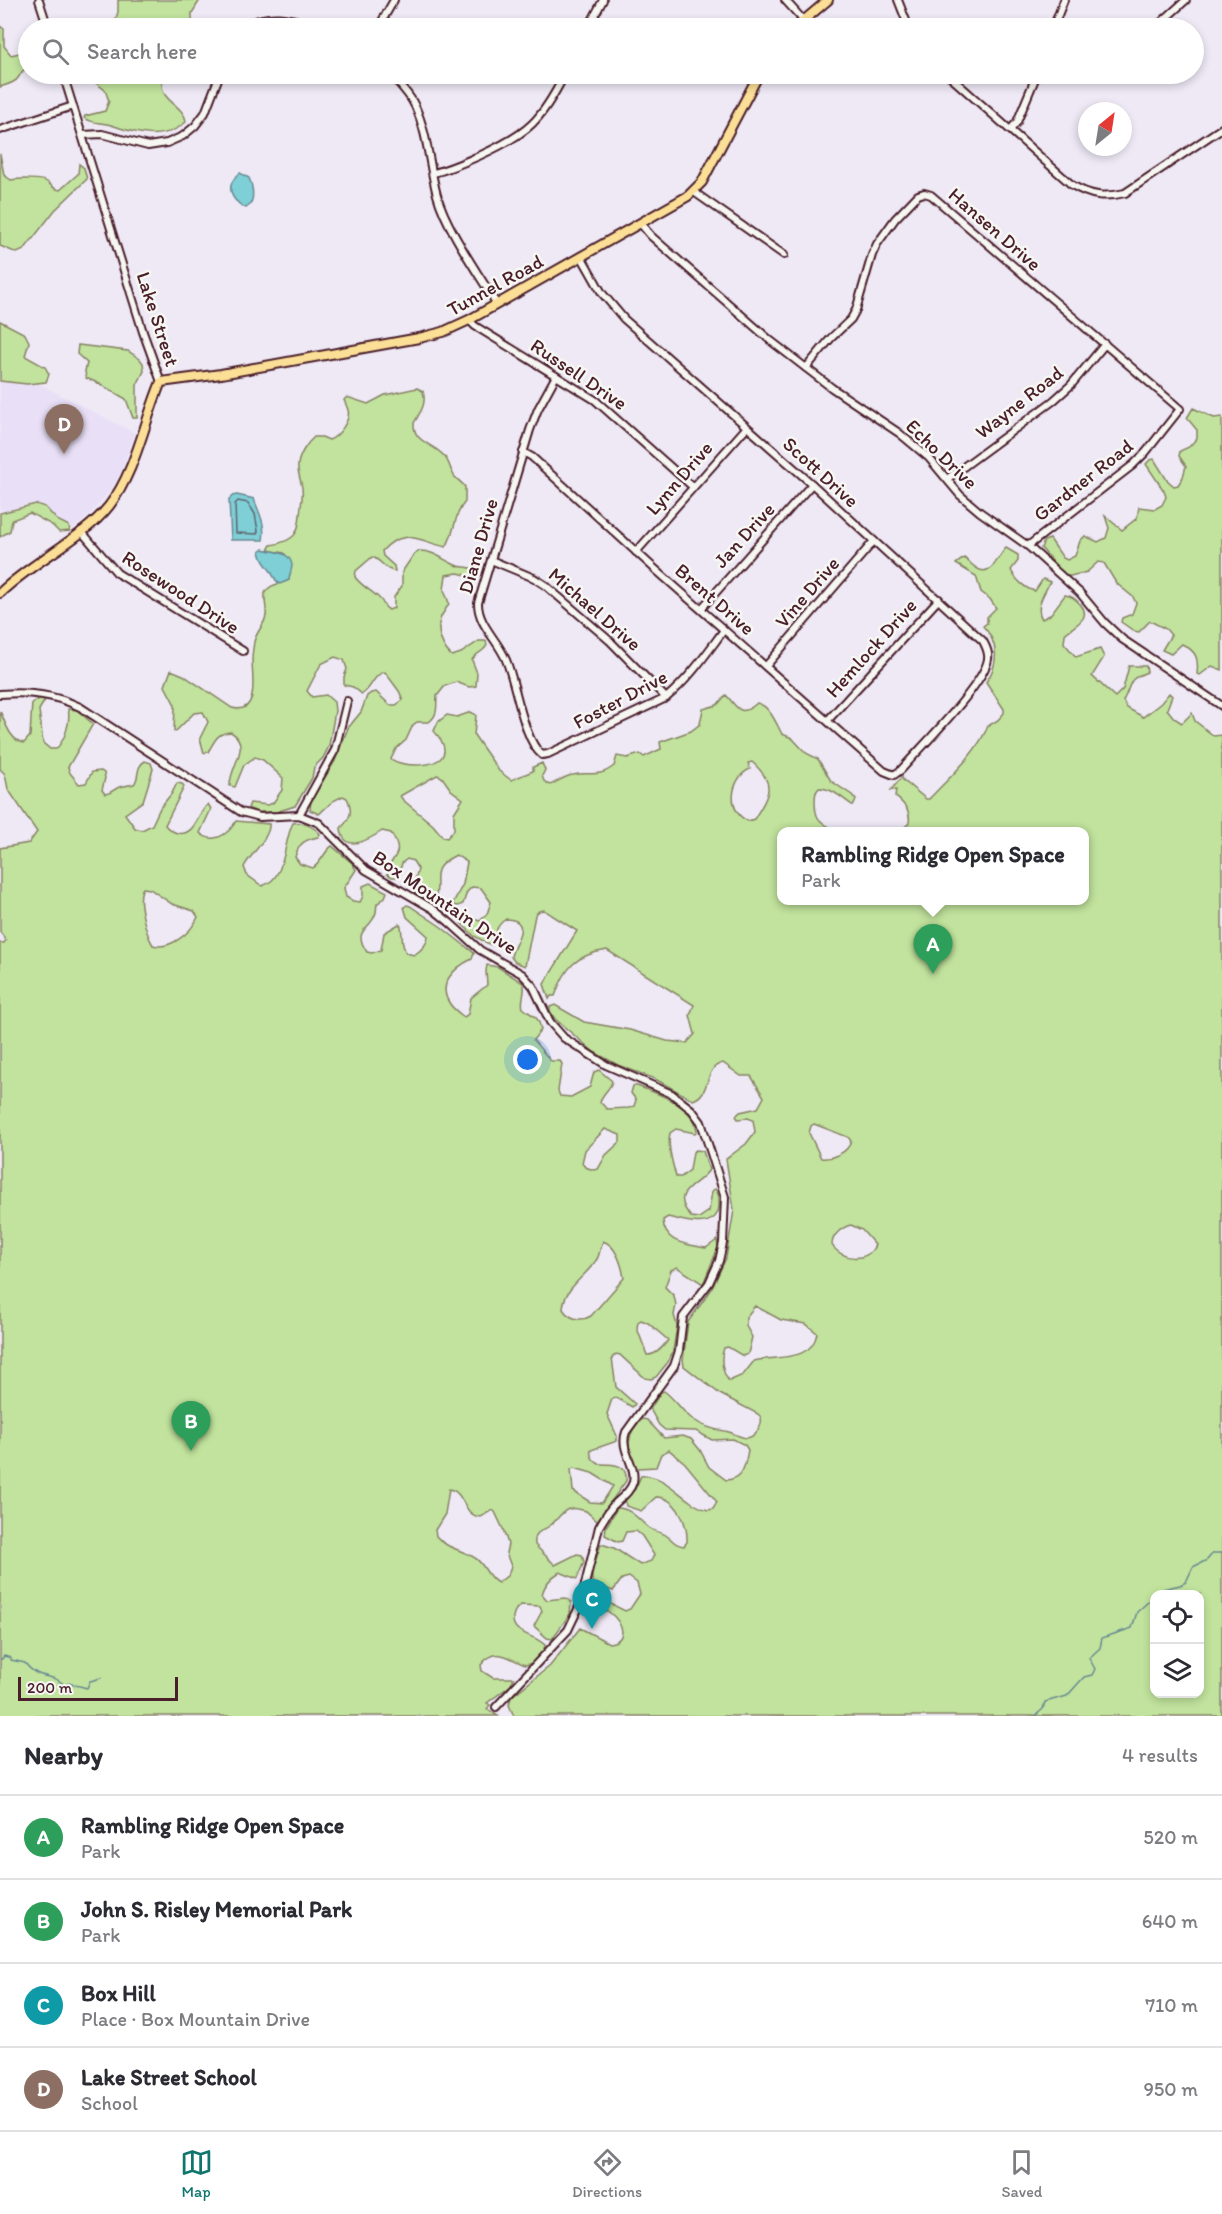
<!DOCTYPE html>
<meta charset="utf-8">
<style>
:root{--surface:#fff;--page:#f2f2f3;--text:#2b2b33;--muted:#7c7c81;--line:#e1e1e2;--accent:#0f766e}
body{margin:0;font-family:Itim,sans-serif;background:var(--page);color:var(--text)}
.controls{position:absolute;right:18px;bottom:18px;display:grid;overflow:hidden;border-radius:12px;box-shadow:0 3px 9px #0003}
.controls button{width:54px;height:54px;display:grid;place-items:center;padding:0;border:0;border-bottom:2px solid var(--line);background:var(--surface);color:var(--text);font:30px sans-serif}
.compass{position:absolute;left:1078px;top:102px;width:54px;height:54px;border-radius:50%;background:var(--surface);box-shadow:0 3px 9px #0003;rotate:30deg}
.scale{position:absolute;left:18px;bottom:15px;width:160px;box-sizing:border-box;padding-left:6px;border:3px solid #4a1f2b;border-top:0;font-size:16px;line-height:21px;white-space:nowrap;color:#4a1f2b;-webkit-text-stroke:4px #f6f6f2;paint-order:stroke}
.you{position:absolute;left:528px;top:1060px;width:21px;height:21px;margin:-15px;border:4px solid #fff;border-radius:50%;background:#1a73e8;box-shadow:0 0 0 9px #1a73e833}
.badge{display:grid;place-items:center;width:39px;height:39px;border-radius:50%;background:var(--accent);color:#fff;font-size:20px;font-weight:700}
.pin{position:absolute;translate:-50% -50px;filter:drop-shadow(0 2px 3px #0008)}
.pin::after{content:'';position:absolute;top:32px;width:21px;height:18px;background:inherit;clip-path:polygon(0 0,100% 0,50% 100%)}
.popup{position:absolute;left:777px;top:827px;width:312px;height:78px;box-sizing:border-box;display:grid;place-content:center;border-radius:12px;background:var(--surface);filter:drop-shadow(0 2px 4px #0005);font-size:20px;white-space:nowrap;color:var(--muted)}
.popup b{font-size:22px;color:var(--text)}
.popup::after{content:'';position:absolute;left:50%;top:100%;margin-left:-12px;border:12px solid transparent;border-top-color:var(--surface)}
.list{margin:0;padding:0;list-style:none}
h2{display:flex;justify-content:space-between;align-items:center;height:78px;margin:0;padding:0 24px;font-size:26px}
h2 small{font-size:20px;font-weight:400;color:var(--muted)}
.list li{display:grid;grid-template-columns:39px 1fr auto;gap:18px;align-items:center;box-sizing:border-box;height:84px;padding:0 24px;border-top:2px solid var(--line)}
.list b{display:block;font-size:22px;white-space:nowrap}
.list p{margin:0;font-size:20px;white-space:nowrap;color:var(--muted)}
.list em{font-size:20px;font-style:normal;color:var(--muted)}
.icon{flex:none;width:33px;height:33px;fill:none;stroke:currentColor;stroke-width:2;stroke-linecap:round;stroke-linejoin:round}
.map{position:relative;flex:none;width:1222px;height:1716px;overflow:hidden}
.search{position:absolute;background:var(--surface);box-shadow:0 3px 9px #0003;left:18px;right:18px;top:18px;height:66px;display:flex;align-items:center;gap:15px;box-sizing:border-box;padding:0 21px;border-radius:33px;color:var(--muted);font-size:22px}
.sheet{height:414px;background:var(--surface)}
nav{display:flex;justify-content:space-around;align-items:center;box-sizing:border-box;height:84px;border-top:2px solid var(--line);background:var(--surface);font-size:16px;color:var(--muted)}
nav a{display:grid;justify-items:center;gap:3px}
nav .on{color:var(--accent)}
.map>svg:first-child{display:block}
</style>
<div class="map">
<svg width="1222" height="1716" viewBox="0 0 1222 1716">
<rect width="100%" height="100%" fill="#eee9f5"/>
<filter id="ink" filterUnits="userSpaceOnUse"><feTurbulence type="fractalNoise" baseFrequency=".0167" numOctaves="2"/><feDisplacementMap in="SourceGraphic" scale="12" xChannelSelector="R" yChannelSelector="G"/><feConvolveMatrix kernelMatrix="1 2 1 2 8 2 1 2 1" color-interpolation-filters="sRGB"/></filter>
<g filter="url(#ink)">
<path fill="#e9e0f7" d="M0 364 135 433 120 475 112 488 91 514 68 533 22 506 12 514 0 509Z"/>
<g fill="#c1e39d" stroke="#868164" stroke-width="1.5" fill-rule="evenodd">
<path d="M118 0H200L192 13V28H113L118 12Z"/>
<path d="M0 26 4 29V46L11 55 28 51V67C22 70 22 72 18 78 15 83 6 85 0 87Z"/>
<path d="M84 74H166C151 100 185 103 186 122 164 142 137 134 111 125 101 122 93 124 84 118L85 116 105 111 109 101 105 90Z"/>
<path d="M0 154 4 175 11 180C17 179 42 178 47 182 53 186 52 189 60 190L78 174 79 164 84 168 87 179 55 210 24 250 17 253 0 246Z"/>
<path d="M0 321 25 334 29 342 25 356 45 367 49 374 46 382 27 384 0 381Z"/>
<path d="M78 345 128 351 140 359 143 363 144 371 137 385V418H133L126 399 100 384 86 378 85 371 87 363 77 354Z"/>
<path d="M417 388 423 391C427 405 420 412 414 423 413 443 433 443 444 456 450 462 450 471 455 477 459 481 462 483 465 487V502C454 514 455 533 446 547 421 542 404 526 382 551L383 556 394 566 395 571C385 571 382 560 372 557L356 571 355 577C361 586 371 590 379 598 384 602 382 606 389 610L394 608V597L402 586V572L412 557 418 551C434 550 444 561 458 566 465 568 470 566 476 571L474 577 458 573 446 575 444 590 449 603C447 609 441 614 440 620 436 632 443 649 452 656L461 653 479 641H486L487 645C484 652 476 653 472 660L477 673 476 686 469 687 456 682 445 686 437 696C436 707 439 714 429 722H417L413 725 406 740 396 749 391 759C401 767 441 769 444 752 445 744 439 737 434 731L438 722 447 715 457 717 471 712 476 715 474 735 499 771 511 780 533 771V767L542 763 545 770 542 776 544 781 550 785C558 782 564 776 573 775 590 771 597 779 614 766L617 756 627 758 640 754 644 757 661 749 660 742 691 731 700 724 703 709 717 705 726 695C737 706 739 719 757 703 770 706 776 723 782 734L792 738 806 753 818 759 831 781 852 795 856 800 854 805H852C842 798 832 788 819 788 815 792 815 796 815 802 815 821 821 822 836 831L782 832V900H1084V832L901 831 909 823C911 810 904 804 895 796L896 790H891L902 777 903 780 926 799H929C950 777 977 753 988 726L998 720 1004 713V709L986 682C999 664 999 643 983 626L987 623V617L996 608 990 599 981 592 976 576 956 564 964 558C969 561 974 568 980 570 993 575 999 554 1006 548L1018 555V561L1011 570C1015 579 1025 589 1035 591L1043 579 1050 582C1045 592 1034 607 1042 619L1050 615 1065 595C1073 596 1076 600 1081 605 1092 619 1074 625 1065 634L1064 643 1076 657 1100 649 1104 657 1092 676 1115 697 1123 689 1129 666H1146L1147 672C1126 680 1133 682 1123 701L1127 708 1143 717 1161 703 1169 693 1172 696 1167 709 1174 718 1182 723 1192 713 1195 721 1214 736 1222 735V1716H514L509 1705 511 1697 550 1666 580 1628 609 1643C633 1640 619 1615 603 1609L590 1616C585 1608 586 1599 591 1592L601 1594 605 1601 625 1611 630 1609 640 1594 637 1583 629 1577 622 1579 613 1591 596 1585 592 1580V1571L601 1544 614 1548 640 1565 651 1561 654 1555 642 1536 636 1531 626 1532 622 1541 618 1542 605 1535 606 1527 617 1508C632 1508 639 1521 649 1528 655 1532 662 1532 667 1536 674 1541 675 1545 684 1546L687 1542C688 1524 677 1497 656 1497L641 1511 626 1506 625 1501 635 1489 641 1476C661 1474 676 1492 691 1502 696 1506 702 1508 708 1510L713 1509 717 1502 685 1463 669 1450 661 1454 656 1467 637 1468C625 1452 626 1431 643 1419L647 1420 664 1438 683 1436 691 1439 700 1450 709 1467 726 1480C744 1479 745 1465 748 1450L745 1445 733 1439 712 1440 696 1431 665 1430 659 1425 650 1409 661 1392 664 1391C674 1398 681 1410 691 1418 702 1426 712 1430 725 1431 738 1433 747 1446 758 1430 761 1425 762 1423 761 1417L758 1414 720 1394 684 1366 683 1360 688 1322 711 1290 726 1258 734 1210 726 1159 746 1144 755 1132 753 1120 748 1118 738 1119 736 1116 740 1112 758 1108 764 1097 751 1076H741L723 1063C703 1067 712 1094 693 1100L655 1079 618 1065 594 1052 555 1019 550 1011V1007L555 1005 584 1022 630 1030 667 1041 687 1043 695 1034 690 1015 694 1005 607 950C576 955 565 967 555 996H551L549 999 544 984 577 931 544 910 539 911 535 915 525 966 515 962 511 957C512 945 535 920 506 919 497 925 495 931 496 941L491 945 474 936 461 923 465 917 480 921 487 914 491 902 481 888 472 887 467 892 463 904 458 906 452 905 463 884 467 862 456 855C426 870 442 878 435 901L432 902C406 891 413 890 418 869L413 861 407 859 402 863 398 877H392L387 874C391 853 406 857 391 833L382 831C370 839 343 855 341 828 351 818 353 811 347 798L343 796 333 801 319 814 310 810 311 800 335 761 348 728 361 712 367 696 371 693 376 692 390 705H396L403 700 399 691 385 672C373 674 372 689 362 694L353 687 344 685V677L347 669 344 660 335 657 321 664 307 691 312 697 326 695 334 702 335 711 329 746 323 758 314 767 312 778 295 806 276 812H257L248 808 250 803 268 805 273 803 282 790 283 778 263 760 255 757 244 765 235 787 230 786C229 766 253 746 231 732 216 733 215 741 208 752L204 753 200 738 208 722 203 712 194 713 176 731H174L175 705 165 686 171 670 183 675 232 708C260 715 252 676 252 661 252 655 253 648 254 642 256 632 264 626 266 616 267 608 264 601 265 593 270 583 280 585 289 580L291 563 284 553 268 550 271 545C300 540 298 531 301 506 302 500 303 494 302 488 301 480 297 472 298 465 299 455 307 443 314 437H322L329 440C338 437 351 420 348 410 347 406 345 403 344 400L347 397 368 404 385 395ZM752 762C777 784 769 795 754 819L748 821C726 812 730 778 750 769L748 763ZM437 775 442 777 451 790 463 799 454 813V830L447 838 443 837 433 825 403 800 400 796ZM814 1124 848 1137 851 1141C848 1153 832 1159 821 1158L809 1133 811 1126ZM851 1225 862 1230 875 1245C867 1264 840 1259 832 1245 832 1235 842 1227 851 1225ZM755 1306 781 1320 806 1324 817 1333C812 1363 776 1355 754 1361L743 1375 729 1381C722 1373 720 1358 724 1348L728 1347 743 1356 748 1354 752 1337 746 1326V1317ZM1154 1594H1200V1694H1154Z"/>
<path d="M1193 408 1214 418 1222 417V670L1212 666 1200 675 1197 674C1199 658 1196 651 1182 644L1171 654 1162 650 1171 635 1166 629 1150 621 1139 632 1134 631 1121 622 1122 618 1132 614 1136 603 1133 597 1116 583 1104 563 1098 562 1087 572 1066 577 1041 548 1044 541 1050 539 1063 558 1067 560 1075 556 1080 541 1085 536 1098 542 1106 538 1109 528 1105 516 1122 530 1137 518 1139 507 1155 509 1162 505 1166 497 1164 491 1146 464 1150 460 1154 459 1167 480 1174 486 1178 485 1183 477 1186 466 1179 456 1180 451 1189 447 1197 438V430L1187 418Z"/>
<path d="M36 504 45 507 57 520 69 526 70 531 59 532 52 525 30 513 12 520 10 531 0 537V513Z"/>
<path d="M41 698 45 700 39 710 43 743 50 749H56C65 740 71 721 68 709L77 710 93 724 68 767 70 773 79 784 86 783 92 772 101 771 104 773 105 778 102 790 105 794 109 793 119 787 134 784C140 777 135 767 145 761L151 763 153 769 143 801 125 814 135 828 142 830 152 825 160 808 172 793 177 783 182 784 184 786 183 789 165 825C168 829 171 831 177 833 195 837 197 814 208 804L211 809 200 833C213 845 229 834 236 821L269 824C271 836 250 855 244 867L247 875 262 886C287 879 283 841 293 823 301 821 315 827 320 834L318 837C304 840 299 843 295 857L300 864 313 868C322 862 325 850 332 846L352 863 356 870 344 888 346 897 353 901 360 902 363 896V886L370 883 387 892 385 897 377 904C376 908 377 912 375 915 369 931 352 930 367 952L372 953 381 950 384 933 399 924 401 926 403 945 406 953 414 955C420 951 428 944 428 936L407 917 404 907 407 905 410 906 440 926 474 953 472 959C455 967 436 984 450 1004 453 1009 459 1013 464 1017L468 1014 471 998 487 985 486 971 487 965 498 967 523 983C527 992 520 999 523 1008 533 1017 538 1014 541 1030L533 1040 551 1061H560L562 1064 558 1091 560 1096 571 1097 590 1087 594 1072 599 1070 612 1081C611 1089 602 1093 600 1102L607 1109 629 1108 634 1106 636 1100 631 1093 633 1086H637C657 1093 694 1105 697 1131L695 1133 676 1129 670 1133C667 1146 673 1164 676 1177H681L690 1170 693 1152 696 1150 703 1151 709 1170C698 1187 668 1190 691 1217L699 1218 709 1211 712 1191 715 1189C720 1194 719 1200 719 1207 716 1231 683 1221 668 1217L663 1220C664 1244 687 1244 706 1248L717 1240 718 1248 703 1284 677 1267 671 1270 665 1287 674 1296 676 1305 674 1315 677 1326 673 1351 668 1362 656 1377 651 1379 645 1378 620 1355 616 1354 612 1358 616 1387 635 1404 632 1407 617 1398 612 1399 607 1414 617 1436V1441L591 1450C589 1457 594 1461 599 1464 612 1464 628 1463 626 1481L597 1521 586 1511C565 1504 564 1512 552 1524 543 1532 533 1530 535 1545L555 1565 577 1554 582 1555 584 1562 577 1579 560 1572C551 1577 545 1584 542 1594L547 1600 565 1598 571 1602 570 1614 552 1639 547 1638 534 1626 542 1611 540 1606 521 1605C516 1608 514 1611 513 1617 511 1635 535 1634 545 1645 544 1654 534 1664 525 1665 509 1659 497 1645 481 1665L482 1671 493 1678H514L511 1685 487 1703 490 1705 487 1709 498 1716H0V943H4L6 940 0 932V848L29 843 37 832 8 789 5 774 0 769V711C5 722 10 741 24 743L30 736 32 703ZM143 888 150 889 172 904 194 911 198 917C191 933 170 950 153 945 146 934 136 898 143 888ZM605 1129 620 1135V1142L606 1155 598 1169 594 1170 585 1167 582 1163 585 1150ZM603 1241C616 1245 622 1265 624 1278L591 1316C581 1322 569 1319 563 1309 564 1287 586 1277 597 1259 600 1254 600 1247 603 1241ZM641 1320 648 1323 668 1340C663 1347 656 1356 647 1355L637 1328 638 1322ZM574 1468 592 1473 613 1486 602 1503 590 1502 573 1491 571 1469ZM449 1489C466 1492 462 1516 481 1517L492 1510 495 1512 503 1529 508 1544 506 1553 511 1566 508 1575 498 1583C487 1578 485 1564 475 1558 462 1549 448 1550 436 1536L435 1530 445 1514Z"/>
</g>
<g fill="#7ecfd6" stroke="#698992" stroke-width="1.5">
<path d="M240 173 249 178C253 187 256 202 246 208 229 200 225 184 240 173Z"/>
<path d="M237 495 254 499C259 513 266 524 263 540H231L229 500 232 496Z"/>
<path d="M263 549C273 552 290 551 292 565 292 570 289 575 289 580L280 584C274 580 274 576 270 570 265 563 262 561 260 551Z"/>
</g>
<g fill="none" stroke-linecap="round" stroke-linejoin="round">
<path stroke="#5f656f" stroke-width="1.5" d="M238 501 248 503 255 514 258 531 257 534 236 533 235 504Z"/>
<g stroke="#698992" stroke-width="1.5">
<path d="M0 1659H2L4 1656 11 1658V1660L25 1663C39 1682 55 1672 66 1687L68 1683 87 1688 90 1681 101 1678"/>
<path d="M1035 1716 1043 1709 1045 1702 1067 1696 1084 1677 1092 1675 1095 1669 1089 1658 1100 1648 1102 1638 1132 1628 1137 1612 1149 1601 1151 1597 1163 1589 1180 1585 1186 1582 1193 1567 1207 1560 1213 1553H1222"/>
</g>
<defs>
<g id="minor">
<path d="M39 0 48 28"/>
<path d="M785 0 803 20"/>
<path d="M898 0 909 28"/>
<path d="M243 28C269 9 296 20 325 28"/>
<path d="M378 28 394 0"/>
<path d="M588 28 603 0"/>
<path d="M1053 28 1064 0"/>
<path d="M1155 28 1186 0"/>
<path d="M63 74 143 332 161 382"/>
<path d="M390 74C399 84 409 93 415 106 428 134 429 166 437 195 446 228 478 273 496 303"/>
<path d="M947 74 1072 185C1090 196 1105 198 1125 193L1222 128"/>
<path d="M1011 129 1017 122 1037 74"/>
<path d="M0 130 73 106"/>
<path d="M83 135 102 134 148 146 167 143 183 136 195 126 205 113 220 74"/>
<path d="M433 173C450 169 465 162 481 155 529 133 541 121 565 74"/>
<path d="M694 192 784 255"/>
<path d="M640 223 651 236 771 341 832 388 899 433 929 458 960 495 980 512 1028 546 1080 593 1105 623 1122 639 1222 706"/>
<path d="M469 320 475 326 595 400 693 487"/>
<path d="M806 368 831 338 851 319 856 310 872 255 877 244 895 219 918 195 924 193 931 195 1180 409 1146 452 1133 465 1028 546"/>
<path d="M556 376 538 409 530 430 478 603C478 625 498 640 506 660 516 683 523 740 542 755L548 754 666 698C690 678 706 654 724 630"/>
<path d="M523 452 532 457 655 569 884 771 894 775 901 770C921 747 984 685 988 659 989 652 986 647 983 641L812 484 624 319 602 293 581 256"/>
<path d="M947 479 1053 401 1071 385 1105 344"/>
<path d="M81 531 117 573 243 651"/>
<path d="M636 552 746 428"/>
<path d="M491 560 534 578 545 585 610 641 666 698"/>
<path d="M701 609 812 484"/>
<path d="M766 666 874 541"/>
<path d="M0 694C30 692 53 694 80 707L241 812 260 817 299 815 319 823 366 870 433 909 449 922 480 950 522 974 533 986 550 1022 564 1038 606 1065 672 1094 692 1110 701 1122 725 1197 723 1243 719 1261 709 1283 683 1317 679 1351 674 1366 626 1432C619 1450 637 1465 633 1482 630 1493 619 1499 612 1507 607 1513 603 1520 599 1527L580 1605 568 1630 496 1707"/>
<path d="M828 720 939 599"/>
<path d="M299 815 335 750 347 701"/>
</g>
<g id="major">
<path d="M795 28 828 0"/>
<path d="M0 593C31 562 83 539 109 506 136 471 144 422 161 382L221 374 419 338 443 332 469 320 688 196 702 182 759 74"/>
</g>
</defs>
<use href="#minor" stroke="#4a1f2b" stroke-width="10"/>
<use href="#major" stroke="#4a1f2b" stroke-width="12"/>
<use href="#minor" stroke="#f6f6f2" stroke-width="6"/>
<use href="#major" stroke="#fbdf96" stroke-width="8"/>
</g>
</g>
<g text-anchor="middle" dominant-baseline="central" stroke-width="5" stroke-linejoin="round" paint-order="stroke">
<g font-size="20" fill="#4a1f2b" stroke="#f6f6f2">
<text transform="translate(995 229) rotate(41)">Hansen Drive</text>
<text transform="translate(495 285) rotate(-29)">Tunnel Road</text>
<text transform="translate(158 319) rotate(72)">Lake Street</text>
<text transform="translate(579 374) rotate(34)">Russell Drive</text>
<text transform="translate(1019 402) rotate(-38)">Wayne Road</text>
<text transform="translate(942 454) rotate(44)">Echo Drive</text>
<text transform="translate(821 472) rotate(42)">Scott Drive</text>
<text transform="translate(679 478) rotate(-49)">Lynn Drive</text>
<text transform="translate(1083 480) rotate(-38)">Gardner Road</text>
<text transform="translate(744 535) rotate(-48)">Jan Drive</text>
<text transform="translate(478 546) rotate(-74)">Diane Drive</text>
<text transform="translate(181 592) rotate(33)">Rosewood Drive</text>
<text transform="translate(807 592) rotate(-49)">Vine Drive</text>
<text transform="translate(715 599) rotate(41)">Brent Drive</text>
<text transform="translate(595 609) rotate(41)">Michael Drive</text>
<text transform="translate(871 648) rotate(-48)">Hemlock Drive</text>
<text transform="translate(620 699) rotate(-28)">Foster Drive</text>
<text transform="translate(445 902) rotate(34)">Box Mountain Drive</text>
</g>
</g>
</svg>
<div class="controls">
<button><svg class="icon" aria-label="locate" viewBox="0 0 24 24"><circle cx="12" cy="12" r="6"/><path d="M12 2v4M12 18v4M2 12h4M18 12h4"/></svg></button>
<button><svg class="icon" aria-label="layers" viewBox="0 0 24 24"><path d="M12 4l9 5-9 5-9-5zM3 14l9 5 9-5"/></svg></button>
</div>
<svg class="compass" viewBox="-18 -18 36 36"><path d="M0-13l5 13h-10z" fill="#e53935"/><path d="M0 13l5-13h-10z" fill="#7c7c81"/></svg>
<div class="scale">200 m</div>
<div class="you"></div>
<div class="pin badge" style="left:933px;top:974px;background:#2e9e5b">A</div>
<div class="popup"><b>Rambling Ridge Open Space</b>Park</div>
<div class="pin badge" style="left:191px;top:1451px;background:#2e9e5b">B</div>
<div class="pin badge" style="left:592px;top:1629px;background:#0f9aa8">C</div>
<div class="pin badge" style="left:64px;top:454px;background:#8d6e63">D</div>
<div class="search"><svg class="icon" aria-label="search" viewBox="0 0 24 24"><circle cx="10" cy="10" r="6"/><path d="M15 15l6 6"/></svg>Search here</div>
</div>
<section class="sheet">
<h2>Nearby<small>4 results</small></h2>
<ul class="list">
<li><span class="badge" style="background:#2e9e5b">A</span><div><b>Rambling Ridge Open Space</b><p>Park</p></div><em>520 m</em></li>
<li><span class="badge" style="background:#2e9e5b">B</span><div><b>John S. Risley Memorial Park</b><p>Park</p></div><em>640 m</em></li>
<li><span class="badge" style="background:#0f9aa8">C</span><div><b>Box Hill</b><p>Place · Box Mountain Drive</p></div><em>710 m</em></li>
<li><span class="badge" style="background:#8d6e63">D</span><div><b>Lake Street School</b><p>School</p></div><em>950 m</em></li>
</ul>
</section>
<nav>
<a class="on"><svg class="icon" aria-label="map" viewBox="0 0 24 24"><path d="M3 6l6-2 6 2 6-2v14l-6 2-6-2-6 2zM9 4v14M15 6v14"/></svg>Map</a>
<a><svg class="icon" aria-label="directions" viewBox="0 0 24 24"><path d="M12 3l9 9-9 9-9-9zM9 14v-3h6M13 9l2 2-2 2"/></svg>Directions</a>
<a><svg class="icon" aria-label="saved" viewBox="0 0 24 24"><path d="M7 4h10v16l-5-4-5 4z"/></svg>Saved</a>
</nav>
